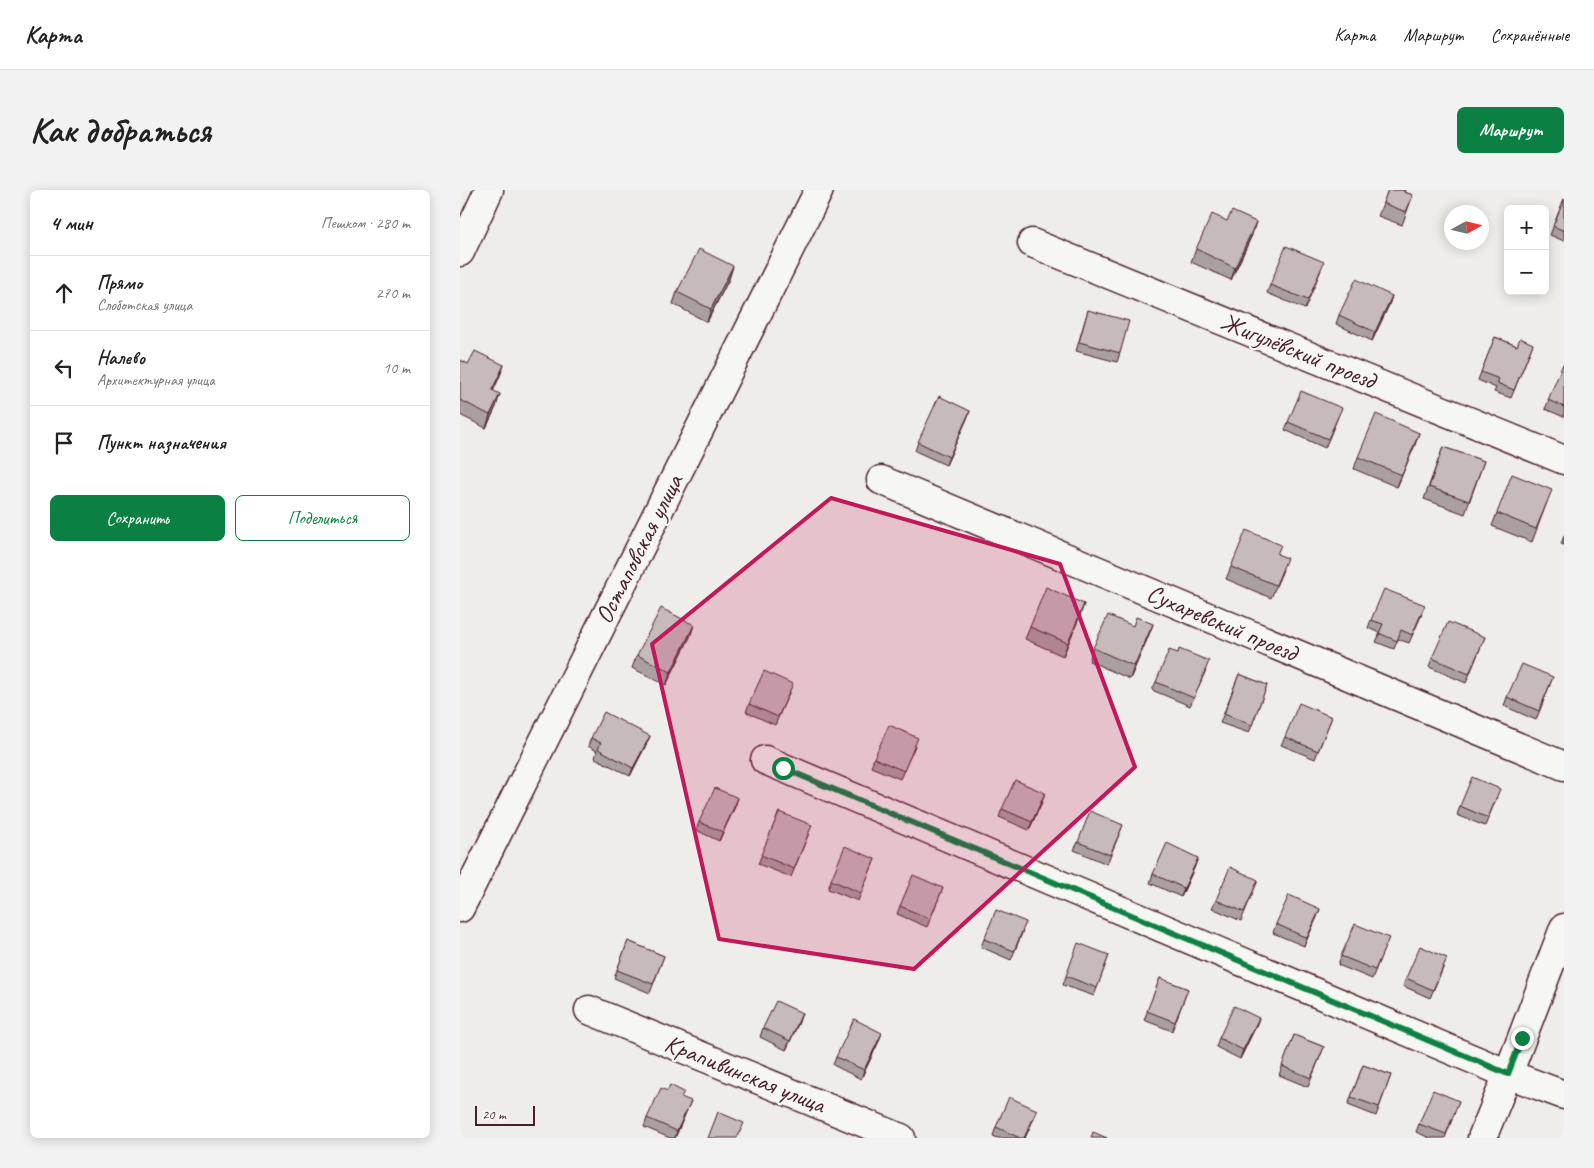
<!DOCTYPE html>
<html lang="ru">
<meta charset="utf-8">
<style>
:root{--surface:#fff;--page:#f2f2f2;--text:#222;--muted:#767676;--line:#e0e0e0;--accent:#0b8043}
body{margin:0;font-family:Caveat,sans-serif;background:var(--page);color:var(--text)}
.controls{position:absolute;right:15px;top:15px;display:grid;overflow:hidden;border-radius:8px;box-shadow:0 2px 12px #0003}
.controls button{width:45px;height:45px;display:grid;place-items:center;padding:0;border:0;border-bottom:1px solid var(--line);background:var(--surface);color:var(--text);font:25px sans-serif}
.compass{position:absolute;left:984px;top:15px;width:45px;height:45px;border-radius:50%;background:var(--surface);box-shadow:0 2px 12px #0003;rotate:82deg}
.scale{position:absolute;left:15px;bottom:12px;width:60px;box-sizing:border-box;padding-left:5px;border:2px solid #4a1f2b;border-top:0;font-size:14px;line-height:18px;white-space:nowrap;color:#4a1f2b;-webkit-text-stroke:4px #f6f6f2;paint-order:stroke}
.stop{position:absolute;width:15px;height:15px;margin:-11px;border:4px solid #0b8043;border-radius:50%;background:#fff}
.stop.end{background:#0b8043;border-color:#fff;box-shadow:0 1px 5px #0008}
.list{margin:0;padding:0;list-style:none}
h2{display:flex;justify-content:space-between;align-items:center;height:65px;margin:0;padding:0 20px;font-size:21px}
h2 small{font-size:16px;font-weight:400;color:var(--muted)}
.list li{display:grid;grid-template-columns:32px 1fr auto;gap:15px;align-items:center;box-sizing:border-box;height:75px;padding:0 20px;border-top:1px solid var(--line)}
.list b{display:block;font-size:19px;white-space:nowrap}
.list p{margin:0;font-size:16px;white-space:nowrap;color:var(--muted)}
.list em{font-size:16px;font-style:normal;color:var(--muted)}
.actions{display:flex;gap:10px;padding:15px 20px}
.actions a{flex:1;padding:11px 0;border:1px solid var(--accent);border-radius:8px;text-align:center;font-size:18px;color:var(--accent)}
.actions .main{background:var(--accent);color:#fff}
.icon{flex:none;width:28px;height:28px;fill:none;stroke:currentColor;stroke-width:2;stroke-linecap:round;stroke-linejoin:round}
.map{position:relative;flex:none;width:1104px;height:948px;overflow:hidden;border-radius:8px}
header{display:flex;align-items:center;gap:30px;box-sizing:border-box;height:70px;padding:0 25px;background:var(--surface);border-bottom:1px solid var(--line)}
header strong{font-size:24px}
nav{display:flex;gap:28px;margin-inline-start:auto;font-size:18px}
.intro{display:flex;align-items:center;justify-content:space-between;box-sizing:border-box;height:120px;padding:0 30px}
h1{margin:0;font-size:35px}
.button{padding:12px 22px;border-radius:8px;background:var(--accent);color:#fff;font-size:18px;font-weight:700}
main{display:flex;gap:30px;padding:0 30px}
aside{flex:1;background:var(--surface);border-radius:8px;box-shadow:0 2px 12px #0003}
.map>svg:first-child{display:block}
</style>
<header>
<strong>Карта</strong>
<nav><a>Карта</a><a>Маршрут</a><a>Сохранённые</a></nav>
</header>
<div class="intro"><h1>Как добраться</h1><a class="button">Маршрут</a></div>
<main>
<aside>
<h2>4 мин<small>Пешком · 280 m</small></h2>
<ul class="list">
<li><svg class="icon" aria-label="ahead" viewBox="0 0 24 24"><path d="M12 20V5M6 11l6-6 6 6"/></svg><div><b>Прямо</b><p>Слоботская улица</p></div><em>270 m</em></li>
<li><svg class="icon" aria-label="left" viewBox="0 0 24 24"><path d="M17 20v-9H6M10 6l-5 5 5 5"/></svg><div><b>Налево</b><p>Архитектурная улица</p></div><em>10 m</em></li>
<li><svg class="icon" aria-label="arrive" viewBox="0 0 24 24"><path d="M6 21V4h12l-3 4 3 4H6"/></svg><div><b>Пункт назначения</b></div></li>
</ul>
<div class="actions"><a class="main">Сохранить</a><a>Поделиться</a></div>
</aside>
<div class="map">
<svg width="1104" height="948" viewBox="0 0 1104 948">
<rect width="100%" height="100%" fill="#efedea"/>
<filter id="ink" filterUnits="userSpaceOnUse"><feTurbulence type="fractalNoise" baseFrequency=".02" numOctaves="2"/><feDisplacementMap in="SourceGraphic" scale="10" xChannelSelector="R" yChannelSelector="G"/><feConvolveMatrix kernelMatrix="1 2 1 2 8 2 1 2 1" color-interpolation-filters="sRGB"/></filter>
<g filter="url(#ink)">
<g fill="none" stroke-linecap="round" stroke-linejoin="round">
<defs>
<g id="minor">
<path d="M572 53 1104 270"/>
<path d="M0 62 29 0"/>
<path d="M421 290 1104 576"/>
<path d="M305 570 1048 884 1104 905"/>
<path d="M0 718 359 0"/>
<path d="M129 820 441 948"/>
<path d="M1022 948 1048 884 1104 738"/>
</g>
</defs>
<use href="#minor" stroke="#4a1f2b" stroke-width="31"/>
<use href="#minor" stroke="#f6f6f2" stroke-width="28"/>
</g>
<g fill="#aaa0a1" stroke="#4a1f2b">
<path d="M928 0H945L944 2 953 5 942 35 918 26Z"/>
<path d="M1104 9V51L1090 45Z"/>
<path d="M792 45 771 90 731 72 736 59Z"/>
<path d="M273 76 269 89 247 132 213 114 217 102Z"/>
<path d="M861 80 845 119 807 103 810 95Z"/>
<path d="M932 106 929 115 912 151 876 134 879 125Z"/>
<path d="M628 120 660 163 657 172 616 161Z"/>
<path d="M1035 147 1057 156 1073 154 1051 208 1034 202 1036 198 1018 190Z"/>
<path d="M0 170 8 174 44 175 39 188 33 201 36 217 26 238 0 225Z"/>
<path d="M1104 175V227L1085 219Z"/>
<path d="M510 221 486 275 455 261 458 252Z"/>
<path d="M878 227 865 258 825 240 828 232Z"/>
<path d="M959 243 937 297 894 279 898 267Z"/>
<path d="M983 257 1024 271 1005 324 964 309Z"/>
<path d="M1087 312 1072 352 1032 336 1037 323Z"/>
<path d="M1104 346V355L1101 354Z"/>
<path d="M817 364 823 380 811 408 766 389 771 377Z"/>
<path d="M624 414 603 466 565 449 570 437Z"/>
<path d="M962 424 949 453 938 449 934 459 916 452 920 443 908 438 911 430Z"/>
<path d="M693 434 688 447 670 489 629 471 633 458 673 436Z"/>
<path d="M234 435 230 447 206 495 172 478 177 465Z"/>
<path d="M1025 447 1006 493 969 477 972 468Z"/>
<path d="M718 463 746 480 730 516 692 500 696 492Z"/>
<path d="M779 484 807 495 789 543 760 533Z"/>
<path d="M1093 487 1076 530 1044 516 1047 507Z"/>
<path d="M329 503 315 535 286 522 289 514Z"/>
<path d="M872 527 855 569 821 555 825 547Z"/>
<path d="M190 546 186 555 170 586 135 568 137 561 128 556 131 548Z"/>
<path d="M455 556 440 589 411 577 414 568Z"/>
<path d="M1037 607 1025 636 997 625 1000 616Z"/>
<path d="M278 608 259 651 236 640 239 632Z"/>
<path d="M582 612 569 640 539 627 542 619Z"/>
<path d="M319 622 349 643 331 687 298 674Z"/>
<path d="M663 635 647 674 614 660 618 652Z"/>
<path d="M415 669 398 711 368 699 371 690Z"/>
<path d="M735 676 721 707 690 693 693 684Z"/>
<path d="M798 690 781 731 752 718 756 710Z"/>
<path d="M483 698 467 737 437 724 440 716Z"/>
<path d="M857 727 844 756 813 743 816 734Z"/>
<path d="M563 741 551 770 521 757 524 749Z"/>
<path d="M168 751 204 766 190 803 154 788Z"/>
<path d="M925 756 912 789 878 775 881 766Z"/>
<path d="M649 765 634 806 603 795 606 786Z"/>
<path d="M984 776 970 808 943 796 946 788Z"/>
<path d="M700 788 728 799 712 841 684 830Z"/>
<path d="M799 828 796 836 780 869 756 857 759 848Z"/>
<path d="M339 832 326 860 300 847 303 838Z"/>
<path d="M834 845 864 857 848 897 819 885Z"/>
<path d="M419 851 401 889 373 875 376 867Z"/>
<path d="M903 875 931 885 916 926 888 915Z"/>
<path d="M222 907 227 920 215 948H210L184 937 187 928Z"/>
<path d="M999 911 985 948H970L956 942 959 934Z"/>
<path d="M577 920 565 948H538L533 946 536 937Z"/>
</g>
<g fill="#8b8283" stroke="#4a1f2b">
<path d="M796 32 792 45 771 90 775 78Z"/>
<path d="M273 76 269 89 247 132 251 119Z"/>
<path d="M932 106 929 115 912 151 915 142Z"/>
<path d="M44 175 39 188 28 212 32 200Z"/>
<path d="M40 204 36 217 26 238 30 225Z"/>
<path d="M510 221 507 229 486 275 489 267Z"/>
<path d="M959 243 955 255 937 297 942 285Z"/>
<path d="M624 414 620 426 603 466 608 453Z"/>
<path d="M693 434 688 447 670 489 674 476Z"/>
<path d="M234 435 230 447 206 495 211 482Z"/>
<path d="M190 546 186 555 170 586 173 578Z"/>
<path d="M585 603 582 612 569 640 572 632Z"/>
<path d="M278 608 275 617 259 651 263 642Z"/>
<path d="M738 668 735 676 721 707 724 698Z"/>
<path d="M860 719 857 727 844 756 847 748Z"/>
<path d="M342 823 339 832 326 860 330 851Z"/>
<path d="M799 828 796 836 780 869 783 860Z"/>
<path d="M422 843 419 851 401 889 404 880Z"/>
<path d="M231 911 227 920 215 948 217 941Z"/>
<path d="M577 920 574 928 565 948H564Z"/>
</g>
<g fill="#c6babb" stroke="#4a1f2b">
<path d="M928 0H944V2L953 5 946 22 923 13Z"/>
<path d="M1104 9V41L1093 36Z"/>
<path d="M772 21 796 32 775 78 736 59 752 24 767 31Z"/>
<path d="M826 56 864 72 848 110 810 95Z"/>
<path d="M239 59 273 76 251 119 217 102Z"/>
<path d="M896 89 932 106 915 142 879 125Z"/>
<path d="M628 120 669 131 660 163 619 152Z"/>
<path d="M1035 147 1057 156 1060 148 1073 154 1054 200 1037 193 1039 189 1021 182Z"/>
<path d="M15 161 44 175 32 200 40 204 30 225 0 210V170L8 174Z"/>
<path d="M1103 174 1104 175V217L1088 210Z"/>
<path d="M841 201 882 218 868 249 828 232Z"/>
<path d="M479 206 510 221 489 267 458 252Z"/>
<path d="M916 224 959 243 942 285 898 267Z"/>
<path d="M983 257 1024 271 1009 311 969 297Z"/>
<path d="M1052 284 1092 300 1076 339 1037 323Z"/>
<path d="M786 340 821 355 817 364 827 368 816 395 771 377Z"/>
<path d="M586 397 624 414 608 453 570 437Z"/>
<path d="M924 399 965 415 952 445 941 440 937 451 919 443 923 434 911 430Z"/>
<path d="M201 418 234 435 211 482 177 465Z"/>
<path d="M648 425 673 436 676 427 693 434 674 476 633 458Z"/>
<path d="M988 432 1025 447 1009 484 972 468Z"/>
<path d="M719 459 749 471 734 508 696 492 709 460 718 463Z"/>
<path d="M1062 474 1093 487 1079 521 1047 507Z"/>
<path d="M304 481 333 494 318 527 289 514Z"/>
<path d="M779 484 807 495 792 535 764 524Z"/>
<path d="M839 513 872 527 858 561 825 547Z"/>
<path d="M144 522 190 546 173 578 138 559 141 553 131 548Z"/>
<path d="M429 535 458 548 444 581 414 568Z"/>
<path d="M1012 587 1040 599 1028 628 1000 616Z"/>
<path d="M555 590 585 603 572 632 542 619Z"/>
<path d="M255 598 278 608 263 642 239 632Z"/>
<path d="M630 621 663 635 650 665 618 652Z"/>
<path d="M319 622 352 635 334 679 301 665Z"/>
<path d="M707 653 738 668 724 698 693 684Z"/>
<path d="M385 656 415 669 401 703 371 690Z"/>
<path d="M770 677 798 690 784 722 756 710Z"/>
<path d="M453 685 483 698 470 729 440 716Z"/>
<path d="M829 705 860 719 847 748 816 734Z"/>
<path d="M536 720 566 732 554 761 524 749Z"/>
<path d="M895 734 929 748 915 780 881 766Z"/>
<path d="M168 751 204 766 193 794 157 780Z"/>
<path d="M618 753 649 765 637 798 606 786Z"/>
<path d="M960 756 987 768 973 800 946 788Z"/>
<path d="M700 788 728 799 715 832 687 821Z"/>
<path d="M316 811 342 823 330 851 303 838Z"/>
<path d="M774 816 799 828 783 860 759 848Z"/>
<path d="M394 829 422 843 404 880 376 867Z"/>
<path d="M834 845 864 857 851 888 822 876Z"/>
<path d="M903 875 931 885 919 917 891 907Z"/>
<path d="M210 895 224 902 221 907 231 911 217 941 187 928 201 898 207 901Z"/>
<path d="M973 900 999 911 986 944 959 934Z"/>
<path d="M549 907 577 920 564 948H560L536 937Z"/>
<path d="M258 922 284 933 277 948H248Z"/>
<path d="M633 942 647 948H631Z"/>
</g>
</g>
<g fill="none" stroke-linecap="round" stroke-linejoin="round" filter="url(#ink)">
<path stroke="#0b8043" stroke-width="6" d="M323 578 1048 884 1062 848"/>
</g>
<path fill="#c2185b" fill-opacity="0.2" stroke="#c2185b" stroke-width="4" stroke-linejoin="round" d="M371 308 600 374 675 577 454 779 259 749 192 454Z"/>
<g text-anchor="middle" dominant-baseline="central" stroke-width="4.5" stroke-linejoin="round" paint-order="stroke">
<g font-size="25" fill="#4a1f2b" stroke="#f6f6f2">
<text transform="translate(838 161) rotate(22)">Жигулёвский проезд</text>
<text transform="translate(179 359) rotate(-63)">Остаповская улица</text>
<text transform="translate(762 433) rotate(23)">Сухаревский проезд</text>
<text transform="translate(285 884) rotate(22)">Крапивинская улица</text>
</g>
</g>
</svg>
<div class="controls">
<button>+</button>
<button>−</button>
</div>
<svg class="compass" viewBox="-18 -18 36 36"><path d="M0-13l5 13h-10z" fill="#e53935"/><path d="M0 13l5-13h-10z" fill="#767676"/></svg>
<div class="scale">20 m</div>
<div class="stop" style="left:323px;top:578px"></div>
<div class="stop end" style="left:1062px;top:848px"></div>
</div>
</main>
